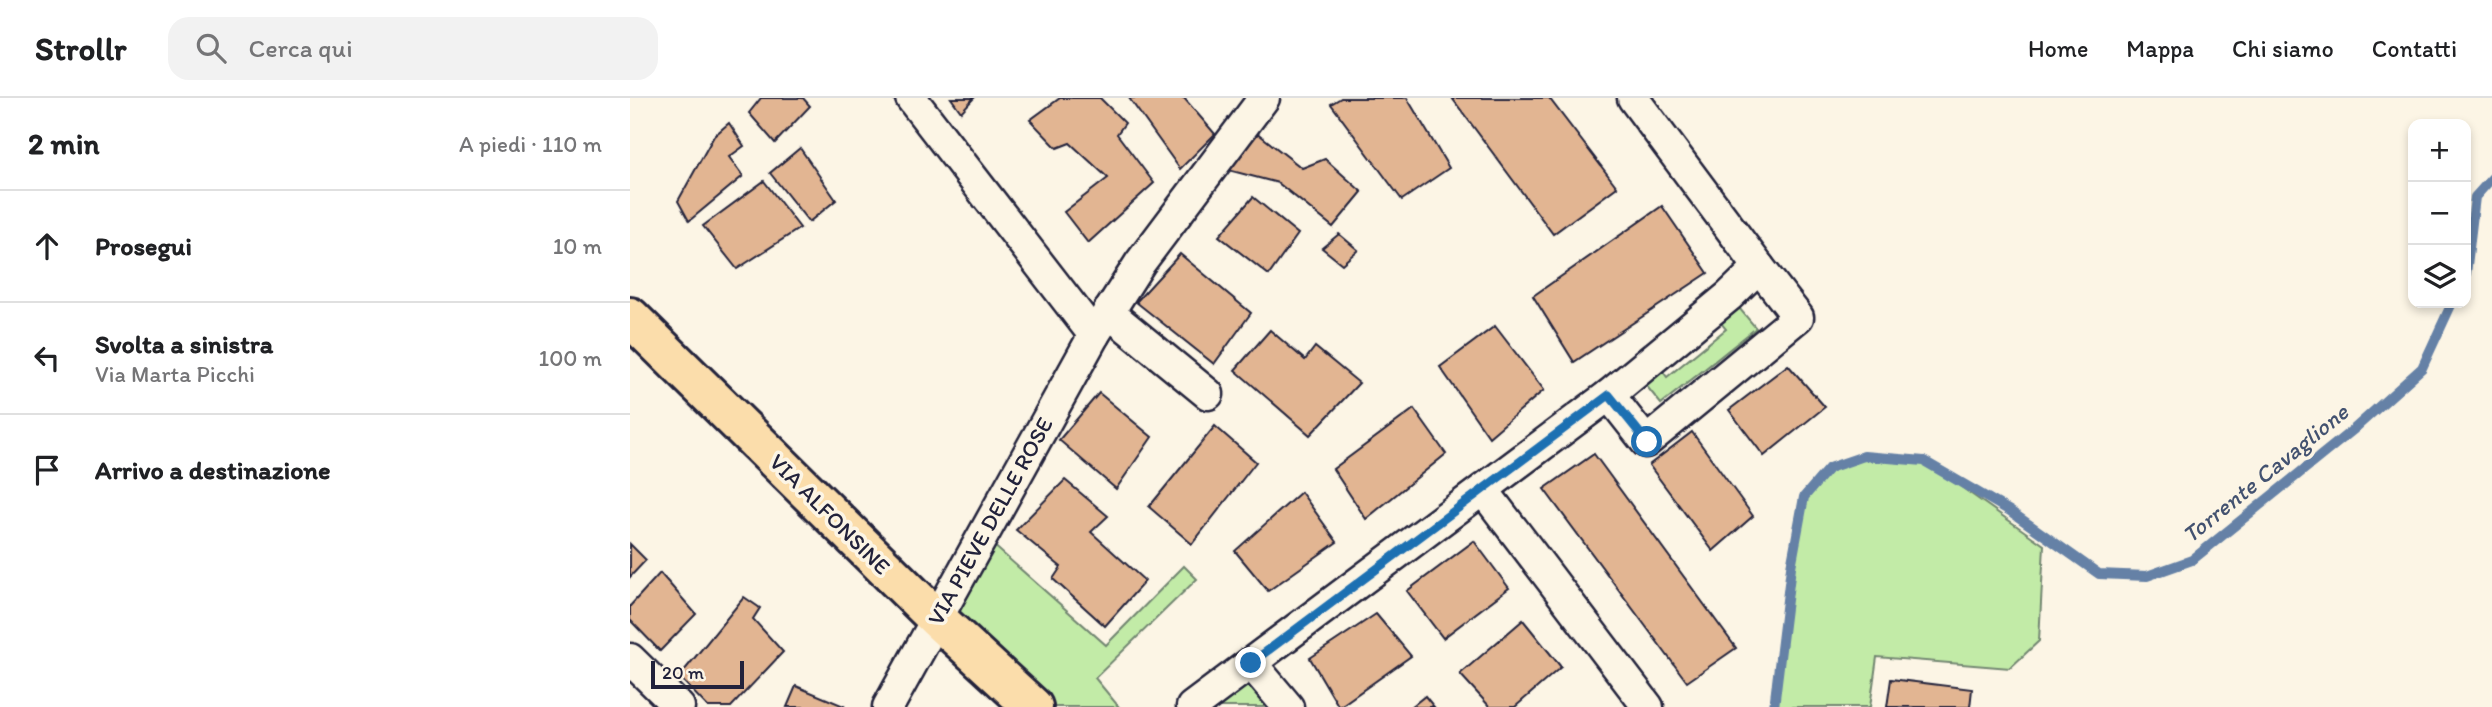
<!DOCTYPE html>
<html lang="it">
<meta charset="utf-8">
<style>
:root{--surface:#fff;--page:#f2f2f2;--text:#202124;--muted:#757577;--line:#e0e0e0}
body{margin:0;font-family:Itim,sans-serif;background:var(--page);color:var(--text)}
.controls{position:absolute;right:21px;top:21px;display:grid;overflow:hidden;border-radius:14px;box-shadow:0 4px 10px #0003}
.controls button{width:63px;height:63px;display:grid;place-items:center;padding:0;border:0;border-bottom:2px solid var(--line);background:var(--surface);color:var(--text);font:35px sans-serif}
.scale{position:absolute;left:21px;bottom:18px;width:93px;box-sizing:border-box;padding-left:7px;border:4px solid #22223b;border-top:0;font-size:19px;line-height:24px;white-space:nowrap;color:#22223b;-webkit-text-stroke:5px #fcf5e5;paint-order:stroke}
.stop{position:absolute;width:21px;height:21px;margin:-16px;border:5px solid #1f6fb2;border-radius:50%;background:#fff}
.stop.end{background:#1f6fb2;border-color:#fff;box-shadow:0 2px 7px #0008}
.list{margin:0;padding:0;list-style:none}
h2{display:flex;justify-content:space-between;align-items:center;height:91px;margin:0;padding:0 28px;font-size:30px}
h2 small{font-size:23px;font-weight:400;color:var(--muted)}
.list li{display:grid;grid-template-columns:46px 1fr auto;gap:21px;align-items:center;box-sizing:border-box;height:112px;padding:0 28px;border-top:2px solid var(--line)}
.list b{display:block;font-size:26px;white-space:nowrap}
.list p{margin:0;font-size:23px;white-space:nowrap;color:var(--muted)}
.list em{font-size:23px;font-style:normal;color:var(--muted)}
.icon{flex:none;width:38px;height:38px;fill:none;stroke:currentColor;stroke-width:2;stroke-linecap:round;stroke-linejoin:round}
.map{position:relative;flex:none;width:1862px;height:609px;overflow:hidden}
header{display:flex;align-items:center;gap:42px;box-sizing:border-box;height:98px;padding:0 35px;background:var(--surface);border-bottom:2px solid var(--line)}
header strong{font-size:33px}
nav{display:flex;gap:38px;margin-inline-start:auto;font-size:24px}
.search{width:490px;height:63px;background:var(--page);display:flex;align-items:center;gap:18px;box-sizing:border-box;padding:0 24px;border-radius:21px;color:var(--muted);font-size:26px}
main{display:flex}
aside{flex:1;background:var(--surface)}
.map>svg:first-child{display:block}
</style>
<header>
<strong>Strollr</strong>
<div class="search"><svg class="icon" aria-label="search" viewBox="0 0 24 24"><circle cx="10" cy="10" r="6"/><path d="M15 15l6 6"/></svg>Cerca qui</div>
<nav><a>Home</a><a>Mappa</a><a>Chi siamo</a><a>Contatti</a></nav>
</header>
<main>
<aside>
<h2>2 min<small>A piedi · 110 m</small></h2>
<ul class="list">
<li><svg class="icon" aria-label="ahead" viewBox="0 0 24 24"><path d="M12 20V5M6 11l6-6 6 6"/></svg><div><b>Prosegui</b></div><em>10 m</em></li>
<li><svg class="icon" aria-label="left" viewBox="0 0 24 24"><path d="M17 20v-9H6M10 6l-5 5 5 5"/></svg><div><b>Svolta a sinistra</b><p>Via Marta Picchi</p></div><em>100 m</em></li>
<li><svg class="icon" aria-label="arrive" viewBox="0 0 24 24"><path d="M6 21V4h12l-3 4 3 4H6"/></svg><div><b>Arrivo a destinazione</b></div></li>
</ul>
</aside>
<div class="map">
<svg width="1862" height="609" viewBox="0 0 1862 609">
<rect width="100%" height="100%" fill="#fcf5e5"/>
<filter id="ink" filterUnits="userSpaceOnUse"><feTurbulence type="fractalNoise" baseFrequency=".0143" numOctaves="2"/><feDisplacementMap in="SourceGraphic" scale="14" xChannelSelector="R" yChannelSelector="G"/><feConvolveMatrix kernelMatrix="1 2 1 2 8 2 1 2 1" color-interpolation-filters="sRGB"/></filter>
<g filter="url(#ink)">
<g fill="#c2eba7" stroke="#728671" stroke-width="2">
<path d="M1099 198 1126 230 1031 306 1006 275 1023 260 1037 279 1096 231 1081 213Z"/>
<path d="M1234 358 1294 363 1414 447 1409 543 1380 570 1247 559 1240 609H1144L1161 469 1174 399 1199 370Z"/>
<path d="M352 437 476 547 554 468 567 481 465 580 489 609H403L306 520Z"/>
<path d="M621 565 658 609H562Z"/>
</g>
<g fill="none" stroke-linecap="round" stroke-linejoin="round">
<g stroke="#6581a6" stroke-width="10">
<path d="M1836 176 1845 99 1862 80"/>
<path d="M1144 609 1161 469 1174 399 1199 370 1234 358 1294 363 1380 413 1469 476 1517 478 1562 462 1724 331 1792 270 1822 205"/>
</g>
</g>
<g fill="#e2b592" stroke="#22223b" stroke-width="2">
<path d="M131 0H173L180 8 145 45 119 15Z"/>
<path d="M321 0H344L331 14Z"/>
<path d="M430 0H470L495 25 487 36 524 85 458 145 434 114 478 80 440 45 427 50 400 22Z"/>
<path d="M499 0H554L585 36 550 71Z"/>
<path d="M711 0H777L819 70 772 102 701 6Z"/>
<path d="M822 0H919L987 89 923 136Z"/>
<path d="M99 25 114 48 99 59 113 78 59 123 48 103 84 38Z"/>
<path d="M626 34 672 70 695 61 732 94 703 129 648 85 598 72Z"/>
<path d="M170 50 206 102 179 124 140 75Z"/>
<path d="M134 83 170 130 107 171 73 128Z"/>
<path d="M623 99 668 136 639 177 589 138Z"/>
<path d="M1032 108 1078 175 944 264 903 198Z"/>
<path d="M709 136 728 152 712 166 692 150Z"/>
<path d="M550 156 621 215 584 266 506 204Z"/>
<path d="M865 228 914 292 859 339 810 269Z"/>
<path d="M640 232 675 262 685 249 729 285 680 337 605 272Z"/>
<path d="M1158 267 1195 309 1134 358 1099 312Z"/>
<path d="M469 295 522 339 486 391 429 342Z"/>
<path d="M784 311 816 356 736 421 703 371Z"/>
<path d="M585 328 626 364 562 446 519 409Z"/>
<path d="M1062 334 1123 418 1083 453 1019 367Z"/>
<path d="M964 356 1106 550 1057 584 914 391Z"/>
<path d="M435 382 478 418 461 434 515 483 475 528 423 481 431 469 386 432Z"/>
<path d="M671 394 707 444 638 493 605 453Z"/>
<path d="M844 443 879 490 813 540 777 493Z"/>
<path d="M0 446 16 462 0 479Z"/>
<path d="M30 475 66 516 30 553 0 522V508Z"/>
<path d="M114 499 130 510 123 521 153 554 101 609H78L49 579Z"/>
<path d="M746 516 781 558 709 609 680 560Z"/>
<path d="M893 522 931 569 885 609H860L830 576Z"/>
<path d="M1261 581 1342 591 1340 609H1257Z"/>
<path d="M166 588 214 608 213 609H157Z"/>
<path d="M795 598 804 609H781Z"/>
</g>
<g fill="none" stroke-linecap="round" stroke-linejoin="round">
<defs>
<g id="minor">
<path d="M281 0 464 237"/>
<path d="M478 214 578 296"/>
<path d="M979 297 1016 344 1168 219 1129 169"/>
<path d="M853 392 1018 609"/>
<path d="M0 561 49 609"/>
<path d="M621 565 658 609"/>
<path d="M258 609 464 237 510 165 634 0"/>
<path d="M562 609 979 297 1099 198 1129 169 1003 0"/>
</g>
<path id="major" d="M0 219 306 520 403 609"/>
</defs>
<use href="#minor" stroke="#22223b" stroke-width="35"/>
<use href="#major" stroke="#22223b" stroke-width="44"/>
<use href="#minor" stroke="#fcf5e5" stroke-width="30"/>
<use href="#major" stroke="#fbddab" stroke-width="38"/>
</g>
</g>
<g fill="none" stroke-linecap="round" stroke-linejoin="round" filter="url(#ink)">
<path stroke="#1f6fb2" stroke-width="9" d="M621 565 979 297 1017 344"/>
</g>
<g text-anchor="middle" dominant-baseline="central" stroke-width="7" stroke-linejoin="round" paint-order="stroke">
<g font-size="23" fill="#22223b" stroke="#fcf5e5">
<text transform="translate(200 416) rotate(45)">VIA ALFONSINE</text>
<text transform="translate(360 423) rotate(-61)">VIA PIEVE DELLE ROSE</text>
</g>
<g font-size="24" font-style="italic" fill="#435270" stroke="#fcf5e5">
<text transform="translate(1635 375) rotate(-39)">Torrente Cavaglione</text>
</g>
</g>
</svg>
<div class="controls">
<button>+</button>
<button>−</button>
<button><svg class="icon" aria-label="layers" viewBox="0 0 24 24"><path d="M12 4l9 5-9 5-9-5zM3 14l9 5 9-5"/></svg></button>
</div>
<div class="scale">20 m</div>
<div class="stop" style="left:1017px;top:344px"></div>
<div class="stop end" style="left:621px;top:565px"></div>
</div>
</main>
